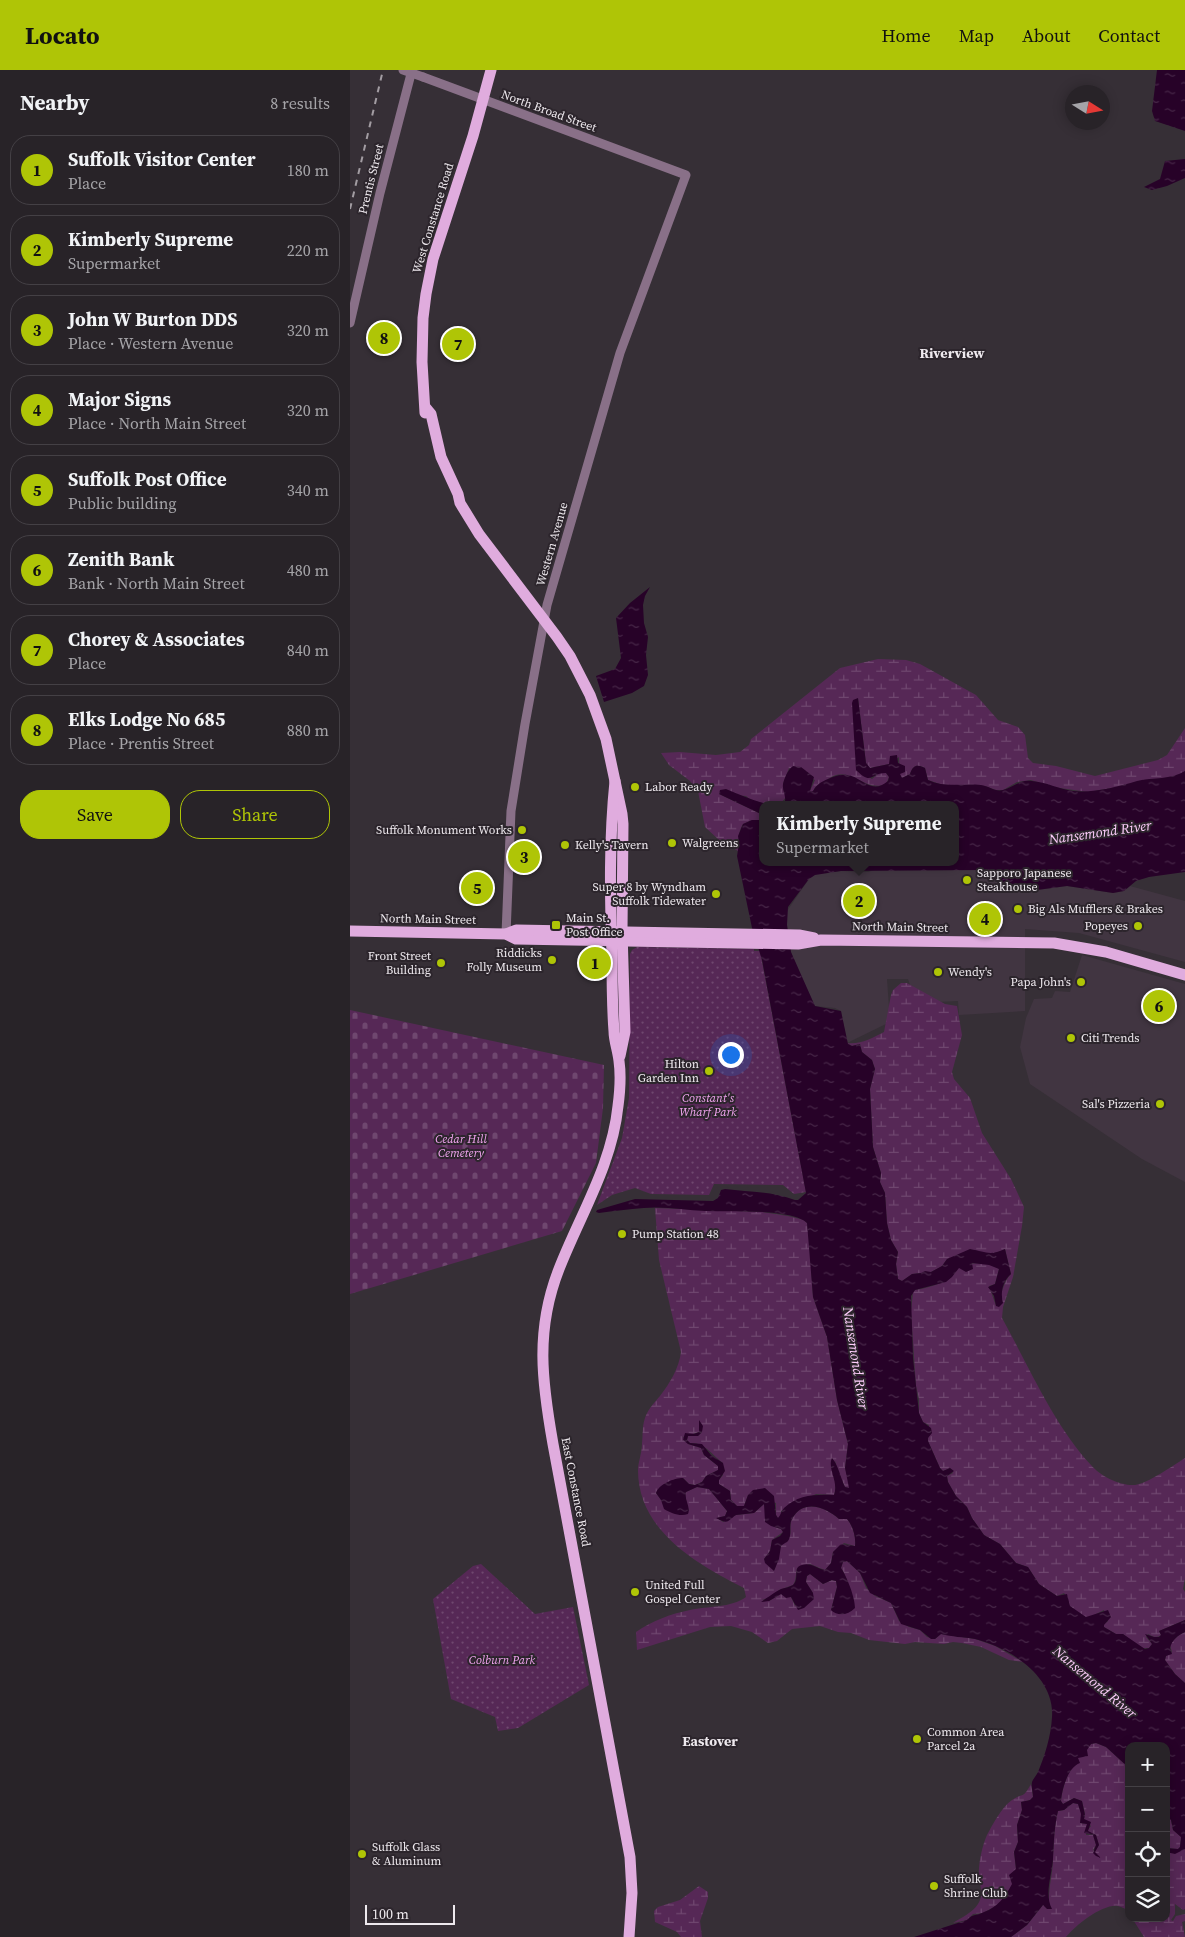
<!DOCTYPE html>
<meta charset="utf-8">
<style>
:root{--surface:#282328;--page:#302b30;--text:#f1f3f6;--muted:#a5a4a8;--line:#444045;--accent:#afc506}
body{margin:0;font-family:"Source Serif 4",serif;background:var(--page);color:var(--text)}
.controls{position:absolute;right:15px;bottom:15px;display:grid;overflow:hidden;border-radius:10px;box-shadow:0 2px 12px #0003}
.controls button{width:45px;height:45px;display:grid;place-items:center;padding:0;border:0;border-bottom:1px solid var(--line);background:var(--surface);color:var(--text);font:25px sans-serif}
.compass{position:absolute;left:715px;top:15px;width:45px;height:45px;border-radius:50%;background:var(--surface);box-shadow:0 2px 12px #0003;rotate:101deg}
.scale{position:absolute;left:15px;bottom:12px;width:90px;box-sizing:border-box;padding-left:5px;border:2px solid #eee9ee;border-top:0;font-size:14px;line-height:18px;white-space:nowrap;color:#eee9ee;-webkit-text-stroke:4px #2c252c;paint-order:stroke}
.you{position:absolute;left:380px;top:984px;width:18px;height:18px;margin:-12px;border:4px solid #fff;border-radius:50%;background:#1a73e8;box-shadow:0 0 0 8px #1a73e833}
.badge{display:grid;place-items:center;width:32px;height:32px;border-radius:50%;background:var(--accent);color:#111;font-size:16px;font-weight:700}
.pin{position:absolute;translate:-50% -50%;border:2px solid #fff;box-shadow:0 1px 5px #0006}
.popup{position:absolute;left:409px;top:731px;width:200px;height:65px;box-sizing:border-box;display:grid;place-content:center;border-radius:10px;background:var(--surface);filter:drop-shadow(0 1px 4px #0005);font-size:16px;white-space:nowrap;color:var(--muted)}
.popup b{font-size:19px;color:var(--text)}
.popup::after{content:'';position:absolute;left:50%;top:100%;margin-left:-10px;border:10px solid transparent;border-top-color:var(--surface)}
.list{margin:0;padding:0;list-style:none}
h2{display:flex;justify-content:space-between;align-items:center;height:65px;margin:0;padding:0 20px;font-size:21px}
h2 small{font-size:16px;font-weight:400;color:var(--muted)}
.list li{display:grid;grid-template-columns:32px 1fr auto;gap:15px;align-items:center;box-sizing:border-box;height:70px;margin:0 10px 10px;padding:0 10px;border:1px solid var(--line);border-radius:20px}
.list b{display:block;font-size:19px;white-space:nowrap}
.list p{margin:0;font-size:16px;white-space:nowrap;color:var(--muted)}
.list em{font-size:16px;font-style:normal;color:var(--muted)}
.actions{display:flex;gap:10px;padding:15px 20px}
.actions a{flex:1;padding:11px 0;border:1px solid var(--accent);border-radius:20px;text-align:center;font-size:18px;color:var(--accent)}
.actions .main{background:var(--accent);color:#111}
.icon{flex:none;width:28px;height:28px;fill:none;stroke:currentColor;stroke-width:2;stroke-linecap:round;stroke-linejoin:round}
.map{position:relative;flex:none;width:835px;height:1867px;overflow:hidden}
header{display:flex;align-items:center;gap:30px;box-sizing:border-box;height:70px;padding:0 25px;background:var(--accent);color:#111}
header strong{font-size:24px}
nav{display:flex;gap:28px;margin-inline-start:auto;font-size:18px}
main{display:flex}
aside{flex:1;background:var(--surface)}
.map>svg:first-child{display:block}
</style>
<header>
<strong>Locato</strong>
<nav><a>Home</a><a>Map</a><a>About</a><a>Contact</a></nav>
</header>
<main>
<aside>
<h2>Nearby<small>8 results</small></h2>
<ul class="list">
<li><span class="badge">1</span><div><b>Suffolk Visitor Center</b><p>Place</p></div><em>180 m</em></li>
<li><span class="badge">2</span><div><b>Kimberly Supreme</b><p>Supermarket</p></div><em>220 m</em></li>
<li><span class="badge">3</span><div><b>John W Burton DDS</b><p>Place · Western Avenue</p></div><em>320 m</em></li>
<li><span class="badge">4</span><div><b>Major Signs</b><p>Place · North Main Street</p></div><em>320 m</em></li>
<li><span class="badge">5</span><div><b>Suffolk Post Office</b><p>Public building</p></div><em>340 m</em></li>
<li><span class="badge">6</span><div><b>Zenith Bank</b><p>Bank · North Main Street</p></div><em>480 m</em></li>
<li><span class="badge">7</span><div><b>Chorey &amp; Associates</b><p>Place</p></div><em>840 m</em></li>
<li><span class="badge">8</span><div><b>Elks Lodge No 685</b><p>Place · Prentis Street</p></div><em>880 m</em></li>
</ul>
<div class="actions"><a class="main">Save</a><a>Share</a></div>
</aside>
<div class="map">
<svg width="835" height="1867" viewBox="0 0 835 1867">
<defs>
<pattern id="grass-dots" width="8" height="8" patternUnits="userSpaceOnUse" patternTransform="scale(1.25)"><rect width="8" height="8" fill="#562856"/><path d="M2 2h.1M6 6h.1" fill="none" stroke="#6f476f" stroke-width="1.8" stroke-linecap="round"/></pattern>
<pattern id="wetland-marsh" width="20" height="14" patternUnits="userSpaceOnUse" patternTransform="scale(1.25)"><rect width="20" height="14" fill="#562856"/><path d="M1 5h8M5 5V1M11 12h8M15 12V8" fill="none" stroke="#6f476f"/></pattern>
<pattern id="cemetery-stones" width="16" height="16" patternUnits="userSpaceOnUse" patternTransform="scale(1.25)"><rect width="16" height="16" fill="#562856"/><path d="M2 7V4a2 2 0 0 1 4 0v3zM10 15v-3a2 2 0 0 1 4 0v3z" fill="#6f476f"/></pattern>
<pattern id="water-ripples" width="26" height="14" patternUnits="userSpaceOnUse" patternTransform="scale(1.25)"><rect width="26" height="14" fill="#270228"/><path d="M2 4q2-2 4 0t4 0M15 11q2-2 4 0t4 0" fill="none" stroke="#472748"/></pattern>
</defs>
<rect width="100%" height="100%" fill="#362f36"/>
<g fill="#413541">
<path d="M524 800H634L644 802 663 814 687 820 717 816 763 823 774 821 780 816 835 831V892L729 863 675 859V941L609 945 608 931 566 933 558 909H537L540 952 497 973 491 941 485 938 465 936 449 902 441 882 437 855V841L459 809 465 804 491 801 518 802Z"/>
<path d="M732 885 835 914V1112L792 1089 680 1014 670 977 676 948 684 929 702 928 705 921 720 922Z"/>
</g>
<g fill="url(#grass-dots)">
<path d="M287 877 404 879V881H410L456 1122 444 1124 433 1115 364 1114 359 1125 301 1124 285 1118 262 1125 247 1135 272 1068 279 1028 280 884 282 880Z"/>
<path d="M131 1494 185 1544 223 1537 239 1615 168 1658 148 1661 145 1647 101 1629 83 1529 123 1496Z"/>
</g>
<g fill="url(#wetland-marsh)">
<path d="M528 589 556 590 570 594 626 625 648 650 668 657 675 665 678 688 683 693 706 696 745 706 808 690 817 685 835 658V701L829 706 786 712 779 715 738 722 703 717 681 710 667 712 653 720H646L635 716 593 715 578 710 575 698C567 694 563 695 560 704L552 708 550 707 549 687 539 694 520 698 516 693 508 628 506 700 522 709 529 703H536L539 707 536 714C516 722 504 700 486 705 482 706 478 709 475 711 470 714 466 716 463 721H460L465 710 439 698 433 714 436 727 431 733 420 735 401 730 396 726 369 724 413 745V750H402L393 754C387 763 390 771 388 781L368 769 355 757 348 721 340 711 319 695 311 683 330 682 366 685 390 682 399 675 401 669 490 598Z"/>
<path d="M551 913H557L595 934 607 936 612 965 602 1002 604 1009 620 1028 632 1063 661 1109 674 1137 672 1156 663 1207 653 1237 652 1248C678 1295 705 1357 741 1395 750 1406 770 1416 785 1415 797 1414 824 1395 835 1388V1508L833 1519 835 1522V1550L809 1561 811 1565C806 1569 802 1566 798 1564L796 1567 802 1574 799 1578H791L773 1564H766L754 1557 753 1555 758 1551 754 1540 738 1548C732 1546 723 1541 719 1535 717 1531 718 1528 714 1523L707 1526 689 1514 678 1497 666 1493 650 1474 634 1465 622 1448 617 1437 606 1426 598 1412 597 1406 603 1403 600 1398 593 1401 590 1398 578 1371 579 1355 573 1352 569 1343V1329L566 1316 561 1242 563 1222 565 1220C573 1219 583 1216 591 1213 601 1210 602 1202 608 1198 618 1192 640 1191 649 1199L645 1214 639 1216 646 1236C652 1225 653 1212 661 1204L655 1179C645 1185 635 1185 624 1180L597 1189 592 1196 581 1202 562 1204 552 1211 548 1209 546 1194 548 1182 541 1170 537 1153 535 1123 530 1112 531 1103 523 1077 520 1019 525 999 522 990 512 982 510 974 502 976 497 973C510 975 522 968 534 962L541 925 543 920Z"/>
<path d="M305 1138 412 1142 438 1146 454 1150 457 1153 459 1166 463 1227 477 1267 487 1330 498 1374 495 1398 500 1416 499 1418 495 1417 489 1404 485 1391 481 1397C485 1405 487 1417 484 1425L466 1424 431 1441V1447L428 1448 426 1445V1433L398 1425 394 1436H387L381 1430 380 1421 369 1414V1410L373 1405V1393C362 1385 355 1372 340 1373L337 1370 338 1366H348L352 1362 349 1353V1362L333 1367 338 1374 351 1378 354 1385 368 1396V1400L356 1406 352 1412 345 1415 339 1414 333 1408 306 1423 311 1430 339 1441 335 1426 336 1422 347 1417 359 1419 377 1441 375 1446 367 1448 373 1452 386 1445 404 1443 414 1434C418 1449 410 1453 431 1459L433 1462 422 1470 420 1481 414 1489 425 1500C425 1498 430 1478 431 1476 433 1472 437 1473 439 1468 442 1463 439 1455 442 1449 453 1428 476 1437 489 1449H497C503 1456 506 1467 505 1476L494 1473 483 1482 481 1493 475 1500 460 1494 447 1498 445 1511 443 1515 429 1520 420 1527 412 1530 419 1531 431 1524 441 1527 445 1536 463 1523 456 1512 457 1506 460 1504 473 1514 482 1510 486 1511 487 1517 481 1540 504 1531C499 1520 498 1508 491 1498L493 1492 497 1491 510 1503 516 1518 525 1526 541 1533 549 1551 559 1557 570 1560 577 1567 585 1569 591 1564 625 1569 645 1576 673 1592 659 1590 631 1577 612 1573 603 1572 594 1574 565 1572 555 1574 519 1570 501 1563 488 1562 470 1556 442 1559 427 1571 418 1573 402 1562 381 1556 360 1557 287 1580 286 1562C302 1551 320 1544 340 1540 358 1536 381 1538 396 1527L394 1518C347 1494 288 1461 288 1400 288 1392 292 1383 292 1374 293 1365 292 1357 295 1348 298 1339 304 1333 310 1326 320 1313 329 1298 331 1282L309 1190Z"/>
<path d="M835 1562V1613L825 1604 815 1590 816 1586 822 1582 820 1575C824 1569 828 1565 835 1562Z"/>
<path d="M746 1673 756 1677 779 1698V1841C776 1839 772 1837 768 1836 752 1834 726 1855 716 1867H661L677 1855 693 1835H699C698 1818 703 1804 703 1788 704 1771 704 1757 708 1741L714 1740 723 1733 728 1734 732 1745 730 1753 738 1754 736 1765H743L746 1775 743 1780 745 1782 749 1775 746 1765 737 1761 741 1756 734 1749 735 1744 732 1731 724 1728 713 1734 711 1731C712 1717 719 1700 727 1689 729 1685 737 1679 741 1674Z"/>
<path d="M681 1714 683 1727 680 1730 671 1732 672 1740 667 1755 668 1772 664 1782 666 1799 662 1815 657 1824 651 1833 644 1837 633 1843 623 1844 617 1850 603 1853C611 1848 623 1842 628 1834 634 1825 630 1816 629 1807 628 1795 632 1776 637 1765 643 1754 651 1738 662 1730 674 1722 672 1730 681 1714Z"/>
<path d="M816 1745 821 1750 823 1760 831 1767 830 1777 828 1779 816 1778Z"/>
<path d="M835 1779V1839L833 1840 825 1834V1844L821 1850 823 1851 826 1846 835 1844V1851L832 1852 835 1867H794L782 1848H816V1782L820 1783Z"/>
<path d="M349 1816 358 1822V1828L350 1851 352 1867H331L327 1862 305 1852 304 1841 308 1837 330 1830Z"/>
</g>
<path fill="url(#cemetery-stones)" d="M0 940 254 995 253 1038 246 1093 212 1161 0 1224Z"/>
<g fill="url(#water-ripples)">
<path d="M807 0H835V61L805 51 802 41Z"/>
<path d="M835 89V108L817 116 802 120 794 117 810 109 815 91Z"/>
<path d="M300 517 295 526 293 535 294 553 298 567 296 585 298 605 294 616 282 623 254 632 246 606 265 599 271 588 266 548 280 533Z"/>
<path d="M508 628 516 693 520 698 539 694 540 686 547 685 548 693 555 696V702L550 704 552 708 560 704C563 695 567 694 575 698L578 710C595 718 613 713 631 715 639 716 645 722 653 720 664 717 670 709 682 711 696 712 709 719 723 721 744 723 767 717 787 711 803 707 821 710 835 701V802L799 807 786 811 774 821 763 823 717 816 687 820 648 811 644 809V802L634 800 491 801 465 805 459 809 438 837 437 855 441 882 465 936 491 941 498 974 502 976 510 974 512 982 522 990 525 999 520 1019 523 1077 531 1103 530 1112 535 1123 537 1153 541 1170 548 1182 546 1194 548 1209 552 1211 562 1204 571 1203 575 1201 581 1202 592 1196 597 1189 620 1179C636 1182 640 1186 655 1179L661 1204C653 1211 650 1222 653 1233L649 1237 646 1236 644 1226 638 1217 645 1214 649 1199 639 1195 622 1193 623 1199 616 1202 609 1198 602 1207 596 1212 565 1220 561 1226 563 1288 569 1343 573 1352 581 1358 582 1363 578 1368V1371L590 1398 593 1401 600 1398 604 1401 597 1406 598 1412 606 1426 617 1437 622 1448 634 1465 650 1474 666 1493 678 1497 689 1514 707 1526 717 1524 720 1536 736 1547 758 1540 761 1547 754 1555V1557L766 1564H773L795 1579 799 1578 802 1574 795 1564 804 1567H809L811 1565 809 1561 835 1550V1562C828 1565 822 1570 820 1578L822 1584 816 1586 815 1590 825 1604 835 1613V1779L825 1784 816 1782V1778L828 1779 830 1777 831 1767 823 1760 821 1750 816 1745V1676H779V1698L756 1677 746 1673 741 1674 737 1680 738 1686 728 1688 730 1693C718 1697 712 1719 711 1731L713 1734 724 1728 732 1731 735 1745 734 1749 741 1752 738 1761 746 1765 749 1775 745 1782 751 1788 746 1786 743 1783 746 1775 743 1765 734 1763 737 1754 730 1753 731 1744 728 1734 723 1733 714 1740 708 1741C704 1758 704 1772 703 1789 702 1805 694 1824 702 1839H697L693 1835 677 1855 661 1867H564L617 1850C624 1843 626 1846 634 1842 648 1837 655 1827 662 1814L659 1805 666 1799 664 1782 668 1772 667 1755 672 1740 671 1732 680 1730 683 1727C683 1722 681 1717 682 1712 683 1709 686 1706 688 1702 695 1685 701 1666 702 1647 705 1606 660 1578 625 1569 613 1567 602 1567 591 1564L585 1569H581L570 1560 551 1554 541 1533 520 1523 510 1503 497 1491 493 1492 491 1498C497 1507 505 1527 505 1538 498 1545 488 1547 481 1540L487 1517 486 1511 482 1510 473 1514 460 1504 457 1506 456 1512 463 1523 464 1529 454 1538 448 1540 441 1527 436 1528 431 1524 419 1531 411 1532C417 1528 425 1522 431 1519 434 1518 440 1517 443 1515 450 1509 442 1497 452 1495 461 1492 467 1499 475 1500L481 1493 483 1482 491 1474 505 1476C506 1467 503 1456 497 1449H489C476 1437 453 1428 442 1449 438 1456 443 1466 437 1472 435 1473 433 1474 431 1476L429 1489 424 1501 415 1493 414 1489 420 1481 422 1470 430 1466 433 1462 431 1459 421 1456 415 1452 414 1434 404 1443 386 1445C377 1451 379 1455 366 1448L375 1446 377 1441 359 1419 347 1417 336 1422C334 1430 341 1437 338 1444 330 1447 321 1443 314 1439L311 1430 306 1423C309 1414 324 1408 333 1408L339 1414 345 1415 352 1412 356 1406 368 1400V1396L354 1385 351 1378 338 1374 333 1370 335 1363 344 1364 349 1362V1350L353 1356 352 1362 348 1366H338L337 1370 340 1373 352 1374 361 1385 373 1393 375 1401 369 1410V1414L380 1421 381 1430 387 1436H394L398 1425 403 1420 415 1418 424 1426 426 1445 428 1448C431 1445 431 1441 434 1438 447 1425 466 1424 484 1425 489 1412 477 1398 482 1388 488 1394 491 1409 495 1417L499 1418 495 1398 498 1374 487 1330 477 1267 463 1227 457 1153C442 1138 377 1142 355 1141 335 1140 314 1136 294 1138 279 1139 264 1141 249 1143L246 1142 247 1140 285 1129 363 1131 368 1128 371 1120 375 1119C399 1122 421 1121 445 1130H448L456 1123 412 890 402 858 387 786 389 774 388 766 393 754 402 750H413V792H605V735H425L435 731C436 725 432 721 433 714 434 709 438 699 443 696L451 697 464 707 460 721H463C467 714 471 712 478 709 485 706 490 704 497 705 511 706 521 726 538 711L539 707 536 703C520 703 522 716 506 700L502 633 503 630Z"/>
<path d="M376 719C391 725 404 731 420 735H413V745L369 724 370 720Z"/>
</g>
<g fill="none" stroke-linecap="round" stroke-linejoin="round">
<g stroke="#897088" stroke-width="9">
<path d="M73 7 336 105 270 283 197 535 175 654 161 741 156 864"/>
<path d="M0 253 30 123 62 0"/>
</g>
<g stroke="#e0acde" stroke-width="11">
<path d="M76 338 81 344 91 387 108 424 110 433 129 464 207 567 220 586 240 625 256 669 272 744 273 754 272 861 275 962 270 986"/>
<path d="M75 343 72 292 73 248 76 224 83 189 123 66 141 0"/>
<path d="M265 711C259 769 260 827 262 885 262 910 262 936 264 961 264 971 268 981 269 991 271 1005 270 1021 268 1036 262 1095 230 1145 209 1199 185 1260 192 1312 203 1374L280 1787 282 1823 279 1867"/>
<path d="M0 861 156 864 166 869 448 874 471 870 704 873 756 882 835 905"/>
<path d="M156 864 166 860 449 865 464 868"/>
</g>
<path stroke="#a39da3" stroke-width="2" stroke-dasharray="6 6" stroke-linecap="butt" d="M0 139 33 0"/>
<path stroke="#897088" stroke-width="9" d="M53 0 73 7"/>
</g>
<g fill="#afc506" stroke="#2c252c" stroke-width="2">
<circle cx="285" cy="717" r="5"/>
<circle cx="172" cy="760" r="5"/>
<circle cx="322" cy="773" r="5"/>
<circle cx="215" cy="775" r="5"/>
<circle cx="617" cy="810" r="5"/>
<circle cx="366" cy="824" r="5"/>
<circle cx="668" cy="839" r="5"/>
<rect x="201" y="850" width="10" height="10" rx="2.5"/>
<circle cx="788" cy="856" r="5"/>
<circle cx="202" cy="890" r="5"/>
<circle cx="91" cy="893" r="5"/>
<circle cx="588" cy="902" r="5"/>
<circle cx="731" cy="912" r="5"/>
<circle cx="721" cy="968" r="5"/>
<circle cx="359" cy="1001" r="5"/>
<circle cx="810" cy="1034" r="5"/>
<circle cx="272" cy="1164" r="5"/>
<circle cx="285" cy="1522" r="5"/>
<circle cx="567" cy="1669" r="5"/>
<circle cx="12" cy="1784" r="5"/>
<circle cx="584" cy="1816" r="5"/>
</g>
<g text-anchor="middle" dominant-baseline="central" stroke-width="4" stroke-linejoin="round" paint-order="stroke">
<g font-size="12" fill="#eee9ee" stroke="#2c252c">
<text transform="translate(199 41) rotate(20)">North Broad Street</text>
<text transform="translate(21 109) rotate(-76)">Prentis Street</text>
<text transform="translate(83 148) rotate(-73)">West Constance Road</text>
<text transform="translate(202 474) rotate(-74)">Western Avenue</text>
<text transform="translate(78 849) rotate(1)">North Main Street</text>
<text transform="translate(550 857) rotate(1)">North Main Street</text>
<text transform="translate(226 1422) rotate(79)">East Constance Road</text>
</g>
<g font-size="12" fill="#eee9ee" stroke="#2c252c" text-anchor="start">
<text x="295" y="717">Labor Ready</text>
<text x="162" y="760" text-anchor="end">Suffolk Monument Works</text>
<text x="332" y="773">Walgreens</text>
<text x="225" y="775">Kelly's Tavern</text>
<text x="627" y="803">Sapporo Japanese<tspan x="627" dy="14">Steakhouse</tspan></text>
<text x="356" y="817" text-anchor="end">Super 8 by Wyndham<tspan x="356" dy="14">Suffolk Tidewater</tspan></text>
<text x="678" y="839">Big Als Mufflers &amp; Brakes</text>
<text x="216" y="848">Main St.<tspan x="216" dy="14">Post Office</tspan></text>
<text x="778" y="856" text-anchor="end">Popeyes</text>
<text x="192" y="883" text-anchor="end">Riddicks<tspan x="192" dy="14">Folly Museum</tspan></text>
<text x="81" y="886" text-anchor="end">Front Street<tspan x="81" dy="14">Building</tspan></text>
<text x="598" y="902">Wendy's</text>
<text x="721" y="912" text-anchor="end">Papa John's</text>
<text x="731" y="968">Citi Trends</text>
<text x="349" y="994" text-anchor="end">Hilton<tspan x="349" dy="14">Garden Inn</tspan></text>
<text x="800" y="1034" text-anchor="end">Sal's Pizzeria</text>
<text x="282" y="1164">Pump Station 48</text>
<text x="295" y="1515">United Full<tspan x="295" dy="14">Gospel Center</tspan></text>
<text x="577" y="1662">Common Area<tspan x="577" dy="14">Parcel 2a</tspan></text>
<text x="22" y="1777">Suffolk Glass<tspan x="22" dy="14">&amp; Aluminum</tspan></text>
<text x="594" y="1809">Suffolk<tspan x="594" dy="14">Shrine Club</tspan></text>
</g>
<g font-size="12" font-style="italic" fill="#f3a5f1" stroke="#2c252c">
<text x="358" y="1028">Constant's<tspan x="358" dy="14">Wharf Park</tspan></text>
<text x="111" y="1069">Cedar Hill<tspan x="111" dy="14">Cemetery</tspan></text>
<text x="152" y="1590">Colburn Park</text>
</g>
<g font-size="14" font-weight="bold" fill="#eee9ee" stroke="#2c252c">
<text x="602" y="283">Riverview</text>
<text x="360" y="1671">Eastover</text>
</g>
<g font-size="14" font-style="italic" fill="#fdcdfb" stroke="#2c252c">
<text transform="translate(750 762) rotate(-8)">Nansemond River</text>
<text transform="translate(506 1288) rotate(81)">Nansemond River</text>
<text transform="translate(745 1612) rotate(40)">Nansemond River</text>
</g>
</g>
</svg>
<div class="controls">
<button>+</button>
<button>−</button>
<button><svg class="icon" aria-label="locate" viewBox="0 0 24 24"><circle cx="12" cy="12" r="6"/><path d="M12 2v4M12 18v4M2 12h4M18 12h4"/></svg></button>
<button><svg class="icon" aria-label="layers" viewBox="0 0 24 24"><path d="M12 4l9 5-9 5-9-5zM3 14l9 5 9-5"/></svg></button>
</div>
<svg class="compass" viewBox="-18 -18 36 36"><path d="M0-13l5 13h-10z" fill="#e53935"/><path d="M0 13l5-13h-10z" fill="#a5a4a8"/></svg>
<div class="scale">100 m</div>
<div class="you"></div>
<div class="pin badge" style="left:245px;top:893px">1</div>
<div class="pin badge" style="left:509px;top:831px">2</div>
<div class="popup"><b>Kimberly Supreme</b>Supermarket</div>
<div class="pin badge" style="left:174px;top:787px">3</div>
<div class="pin badge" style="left:635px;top:849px">4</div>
<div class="pin badge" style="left:127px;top:818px">5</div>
<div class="pin badge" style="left:809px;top:936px">6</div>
<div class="pin badge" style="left:108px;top:274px">7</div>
<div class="pin badge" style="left:34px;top:268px">8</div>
</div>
</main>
